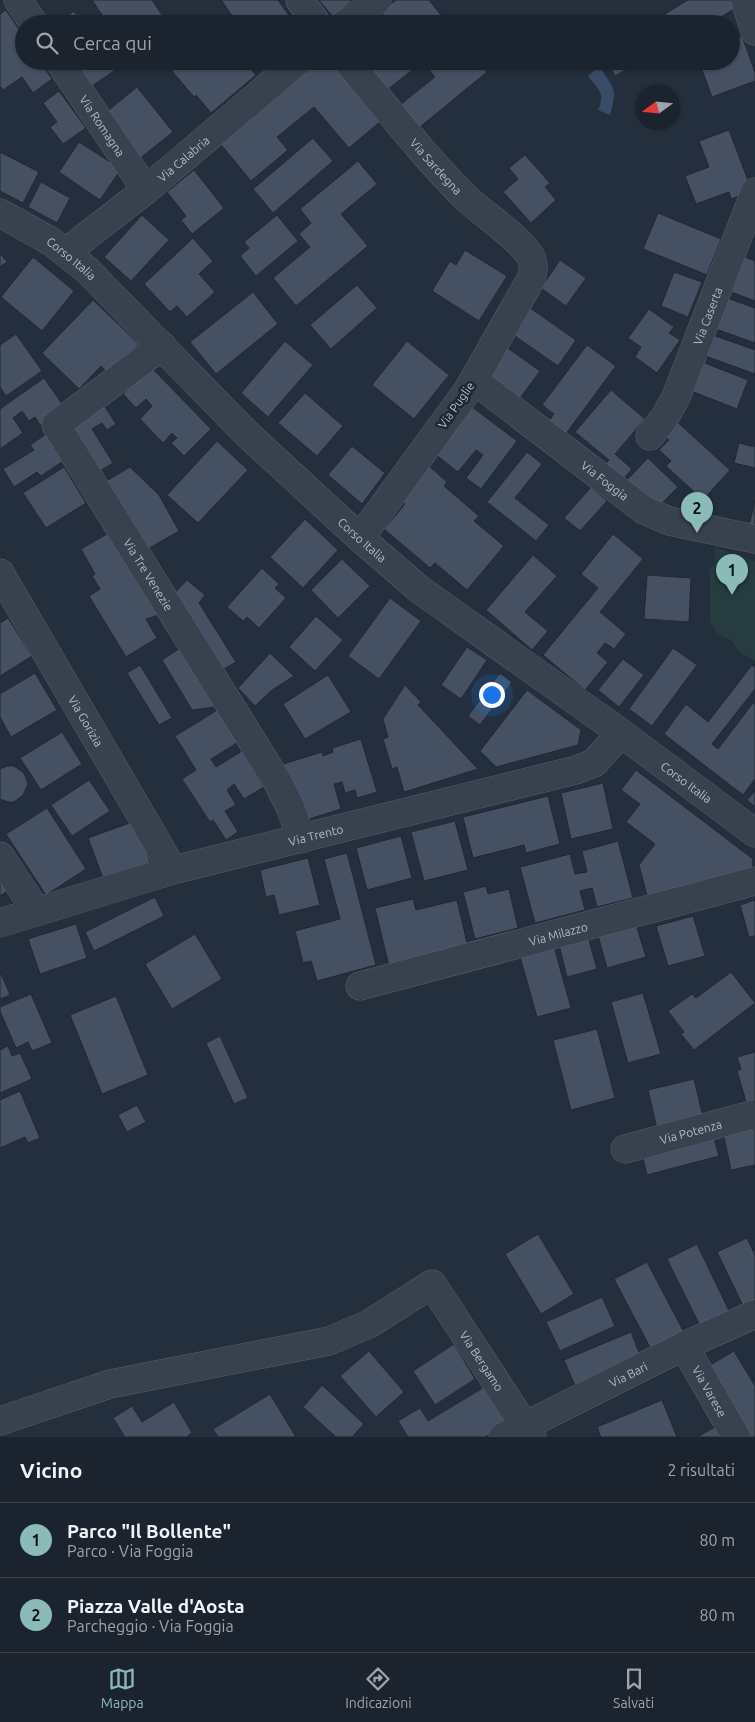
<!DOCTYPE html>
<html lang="it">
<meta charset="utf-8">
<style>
:root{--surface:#1b232e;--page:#282f3a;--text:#f1f3f6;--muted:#a0a4aa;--line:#39404a;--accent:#8bbbb9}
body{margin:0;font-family:Ubuntu,sans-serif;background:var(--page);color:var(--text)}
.compass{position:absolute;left:635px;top:85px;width:45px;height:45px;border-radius:50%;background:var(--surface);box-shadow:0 1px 4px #0004;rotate:255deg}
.you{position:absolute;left:491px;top:694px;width:18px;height:18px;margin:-12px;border:4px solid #fff;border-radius:50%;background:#1a73e8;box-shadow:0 0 0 8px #1a73e833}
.badge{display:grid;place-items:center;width:32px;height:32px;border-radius:50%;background:var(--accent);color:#111;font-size:16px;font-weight:700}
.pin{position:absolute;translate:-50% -41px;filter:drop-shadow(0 1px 2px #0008)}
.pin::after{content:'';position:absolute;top:26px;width:18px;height:15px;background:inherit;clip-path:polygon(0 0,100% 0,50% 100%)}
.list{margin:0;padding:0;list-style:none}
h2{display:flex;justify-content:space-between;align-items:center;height:65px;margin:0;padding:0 20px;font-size:21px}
h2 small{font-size:16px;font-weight:400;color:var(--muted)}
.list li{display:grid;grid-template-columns:32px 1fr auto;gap:15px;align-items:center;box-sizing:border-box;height:75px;padding:0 20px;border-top:1px solid var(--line)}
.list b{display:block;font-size:19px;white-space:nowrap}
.list p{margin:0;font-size:16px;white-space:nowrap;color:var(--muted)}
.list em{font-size:16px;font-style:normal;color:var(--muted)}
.icon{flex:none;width:28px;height:28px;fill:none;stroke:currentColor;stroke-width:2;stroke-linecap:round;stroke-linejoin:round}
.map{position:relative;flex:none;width:755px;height:1437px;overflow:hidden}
.search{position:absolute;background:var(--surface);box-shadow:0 1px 4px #0004;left:15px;right:15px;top:15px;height:55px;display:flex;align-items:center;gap:12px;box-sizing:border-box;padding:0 18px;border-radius:28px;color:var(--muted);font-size:19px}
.sheet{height:215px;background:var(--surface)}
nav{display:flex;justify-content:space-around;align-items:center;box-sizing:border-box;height:70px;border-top:1px solid var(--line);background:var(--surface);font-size:14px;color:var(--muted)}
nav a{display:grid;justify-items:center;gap:2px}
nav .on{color:var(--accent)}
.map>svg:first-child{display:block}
</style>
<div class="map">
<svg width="755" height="1437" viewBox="0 0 755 1437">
<rect width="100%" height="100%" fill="#242f3e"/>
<path fill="#263c3f" d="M715 548 755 561V660L739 652 732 641 717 634 710 621V570L715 563Z"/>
<path fill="#394c67" d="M599 66C614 89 618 88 610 115L598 110C606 93 598 90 588 76Z"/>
<g fill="#455162" stroke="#1f2835">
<path d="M92 0H152L168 24H108Z"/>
<path d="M221 0H278L295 24H238Z"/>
<path d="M319 0H352L333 17Z"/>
<path d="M396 0H429L447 23 391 24 381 12Z"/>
<path d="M688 0H732L737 7 710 24H671L665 14Z"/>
<path d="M6 10 24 37V61H40L52 79 33 93 22 77 3 90 0 86V14Z"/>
<path d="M74 11 82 24H55Z"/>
<path d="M376 16 382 24H366Z"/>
<path d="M742 36 755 72V81L712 97 699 61H731V40Z"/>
<path d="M66 61H108L114 71 86 90Z"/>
<path d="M184 61H244L256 75 211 113 196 95 194 97 172 71Z"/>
<path d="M314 61H331L381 121 349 148 314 107 277 137 288 150 251 181 218 141Z"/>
<path d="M362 61H413L417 66 386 91Z"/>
<path d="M443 61H478L487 72 415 131 396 108 435 77 430 71Z"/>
<path d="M606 61H641L615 76Z"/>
<path d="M137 87 173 132 139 159 104 114Z"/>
<path d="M59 91 86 128 63 144 50 127 57 122 43 103Z"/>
<path d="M729 130 752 191 731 199 729 192 696 204 685 176 709 167 699 141Z"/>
<path d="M313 138 333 161 273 213 253 189Z"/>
<path d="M79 142 121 169 100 200 59 172Z"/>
<path d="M0 152 39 172 23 203 0 191Z"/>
<path d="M525 155 550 183 545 187 556 200 531 223 503 192 518 179 509 168Z"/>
<path d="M358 161 377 184 341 214 368 246 296 306 273 278 310 247 299 234 311 223 300 209Z"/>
<path d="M194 170 224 208 192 234 181 220 186 216 167 192Z"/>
<path d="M41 182 70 198 57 223 28 207Z"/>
<path d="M658 213 721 239 707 275 643 249Z"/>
<path d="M142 215 169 240 131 281 104 257Z"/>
<path d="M277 215 298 241 256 276 240 256 249 248 244 242Z"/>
<path d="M193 238 213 261 199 274 215 292 187 317 177 306 170 312 144 284Z"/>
<path d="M465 250 507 276 479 321 432 291 450 261 456 265Z"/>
<path d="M0 253 7 262 0 267Z"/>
<path d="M740 255 755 261V301L726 290Z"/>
<path d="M33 257 74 291 42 331 1 297Z"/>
<path d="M560 260 586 278 566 306 541 288Z"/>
<path d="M674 272 702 282 688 317 661 306Z"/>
<path d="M357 285 377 308 331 349 310 325Z"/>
<path d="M253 292 278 324 216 374 190 342Z"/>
<path d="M724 297 755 308V343L713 328Z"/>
<path d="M93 300 139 344 109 375 101 366 79 389 42 353Z"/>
<path d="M530 308 576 340 558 366 512 334Z"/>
<path d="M649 309 674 327 669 333 680 340 657 373 635 357 641 347 628 338Z"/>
<path d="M707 333 755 350V374L700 354Z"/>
<path d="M16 334 42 371 6 396 0 387V345Z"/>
<path d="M285 341 313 365 268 417 241 393Z"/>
<path d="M407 341 449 375 414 419 372 385Z"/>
<path d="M587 345 616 366 562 439 545 426 554 414 542 405Z"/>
<path d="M505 346 540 371 516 404 482 380Z"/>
<path d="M697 360 748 380 737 409 686 389Z"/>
<path d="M151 367 211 429 184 456 171 443 177 438 172 433 163 443 140 419 152 406 146 399 136 408 123 394Z"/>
<path d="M44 378 65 408 40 425 35 417 29 421 22 411 13 418 23 433 0 449V409Z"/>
<path d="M611 390 645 419 615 454 632 469 618 485 600 470 609 460 575 432Z"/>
<path d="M305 393 343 426 317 456 278 423Z"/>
<path d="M104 405 116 424 107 430 102 423 92 429 113 463 95 474 67 428Z"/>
<path d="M471 406 517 441 481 489 466 478 483 455 476 450 458 472 435 454Z"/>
<path d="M675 420 730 470 703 500 666 466 671 461 659 450 669 440 662 434Z"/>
<path d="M49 432 66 459 41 476 37 472 14 487 3 469 34 450 30 445Z"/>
<path d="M217 441 248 470 198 523 167 495Z"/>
<path d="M739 443 755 447V468L734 463Z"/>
<path d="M352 446 385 473 362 504 328 475Z"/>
<path d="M527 452 542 464 515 498 549 525 536 541 487 502Z"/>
<path d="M648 458 678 487 652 513 623 484Z"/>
<path d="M429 466 447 482 444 486 479 516 474 521 504 546 467 590 435 563 430 568 384 529 405 504 400 500Z"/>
<path d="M64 467 86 503 46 528 23 493Z"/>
<path d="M130 467 159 495 179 531 141 553 101 484Z"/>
<path d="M591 487 607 501 580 531 564 518Z"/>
<path d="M755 500V532L748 530Z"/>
<path d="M305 519 338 550 303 588 270 557Z"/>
<path d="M112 531 159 615 146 619 157 638 126 657 89 596 100 589 92 576 95 574 81 549Z"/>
<path d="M613 534 643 559 600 612 626 634 614 649 605 643 597 653 608 662 585 690 543 655 598 588 581 574Z"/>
<path d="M533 555 557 576 525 612 548 631 532 650 486 610Z"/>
<path d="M342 559 370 586 338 618 311 590Z"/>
<path d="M262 568 279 584 275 588 286 598 259 628 247 617 243 621 227 607Z"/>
<path d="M647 575 691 578 689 622 644 619Z"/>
<path d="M187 580 205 595 199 603 236 662 219 672 171 597Z"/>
<path d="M390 598 421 621 379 679 348 656Z"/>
<path d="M316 616 343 640 315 671 289 647Z"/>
<path d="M8 618 32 656 0 676V623Z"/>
<path d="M467 647 487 660 461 699 441 685Z"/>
<path d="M673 648 697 665 652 726 629 709Z"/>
<path d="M179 649 215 707 192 710 162 660Z"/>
<path d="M270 653 294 676 272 690 255 706 238 688Z"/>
<path d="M623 659 644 675 619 707 598 690Z"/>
<path d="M140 665 172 718 159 725 127 673Z"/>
<path d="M752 665 755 668V689L712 744 718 749 753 703 755 704V779L743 795 664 734 686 704 708 722Z"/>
<path d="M35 673 57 710 11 737 0 717V694Z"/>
<path d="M500 673 512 682 480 725 468 716Z"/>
<path d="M328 675 351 712 305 739 283 704Z"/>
<path d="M405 685 421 702 418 705 478 769 404 792 397 767 392 769 383 739 388 737 383 719Z"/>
<path d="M527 690 581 730 578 745 496 767 480 751Z"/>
<path d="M219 709 240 741 211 759 216 767 242 751 264 787 244 799 234 784 227 790 236 805 225 811 238 832 226 840 213 820 210 822 182 779 196 770 175 736Z"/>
<path d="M62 732 82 764 41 790 20 758Z"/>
<path d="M361 739 377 792 357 798 355 790 345 793 342 782 334 784 341 809 303 821 280 765 322 752 323 756 333 752 332 748Z"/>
<path d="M7 766H14L24 773 28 784 23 795 14 802H8L0 799V769Z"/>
<path d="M636 770 753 859 752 875 647 896 639 865 655 844 626 822 640 804 621 790Z"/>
<path d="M89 780 110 811 72 836 51 805Z"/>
<path d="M603 783 613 829 571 839 561 793Z"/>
<path d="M755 791V807L747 800Z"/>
<path d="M548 796 560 844 526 853 524 845 473 858 463 817Z"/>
<path d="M47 808 86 869 46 895 6 834Z"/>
<path d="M135 821 151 864 104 881 88 838Z"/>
<path d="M455 821 468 870 424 881 411 832Z"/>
<path d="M401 836 412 878 367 890 356 848Z"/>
<path d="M618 841 633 898 597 907 592 888 580 891 585 910 535 923 520 867 570 854 575 874 587 872 582 851Z"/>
<path d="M347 853 376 965 317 981 311 961 303 963 295 931 340 919 324 859Z"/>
<path d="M308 858 320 905 279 915 274 895 266 897 260 870Z"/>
<path d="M0 874 10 889 0 896Z"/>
<path d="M486 886 488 894 509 889 518 928 475 939 463 892Z"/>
<path d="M155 897 164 916 94 951 85 932Z"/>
<path d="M413 899 416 910 457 900 468 947 389 966 375 908Z"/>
<path d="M755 900V936L749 937 740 905Z"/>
<path d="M693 916 705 956 668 966 656 926Z"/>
<path d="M635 921 646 957 607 968 597 932Z"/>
<path d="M76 924 87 958 40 974 28 939Z"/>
<path d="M587 933 597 969 567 977 558 941Z"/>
<path d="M195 934 222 979 172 1009 145 964Z"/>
<path d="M553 943 571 1008 537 1017 519 953Z"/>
<path d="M0 971 10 995 0 999Z"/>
<path d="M731 972 755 1003 694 1050 681 1034 684 1032 668 1011 692 994 696 998Z"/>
<path d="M643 993 661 1054 628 1063 611 1002Z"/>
<path d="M31 994 52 1043 32 1051 28 1042 16 1048 0 1011V1007Z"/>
<path d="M116 996 148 1075 102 1094 70 1015Z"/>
<path d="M597 1029 615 1098 571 1110 553 1040Z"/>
<path d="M220 1036 248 1098 234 1104 206 1043Z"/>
<path d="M8 1046 12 1056 20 1053 32 1079 0 1093V1050Z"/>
<path d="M755 1052V1102L747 1105 737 1071 741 1069 737 1057Z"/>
<path d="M694 1079 704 1121 658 1133 648 1090Z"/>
<path d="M20 1091 40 1138 28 1143 25 1137 0 1148V1100Z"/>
<path d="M137 1105 146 1122 127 1132 118 1115Z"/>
<path d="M755 1125V1165L731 1170 723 1132Z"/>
<path d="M713 1135 719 1156 647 1175 642 1154Z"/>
<path d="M538 1234 574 1294 541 1314 505 1254Z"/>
<path d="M747 1238 755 1255V1310L747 1314 717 1252Z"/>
<path d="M697 1244 731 1315 702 1330 667 1259Z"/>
<path d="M647 1262 686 1336 653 1353 614 1279Z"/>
<path d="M602 1297 615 1326 560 1351 546 1322Z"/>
<path d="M631 1332 642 1360 576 1388 564 1360Z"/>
<path d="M454 1344 475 1379 435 1405 413 1371Z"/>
<path d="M369 1351 404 1392 376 1417 340 1376Z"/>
<path d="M734 1351 755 1386V1437H749L707 1367Z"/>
<path d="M322 1385 364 1424 352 1437H336L303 1407Z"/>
<path d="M486 1386 509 1422 485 1437H408L398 1421 420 1408 428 1421Z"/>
<path d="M270 1394 296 1437H218L213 1429Z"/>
<path d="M662 1400 677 1437H601L597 1427Z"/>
<path d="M174 1402 192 1433 186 1437H125L113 1418 132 1406 142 1422Z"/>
<path d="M715 1427 721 1437H697Z"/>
</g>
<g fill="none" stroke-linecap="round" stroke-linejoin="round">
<defs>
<g id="minor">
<path d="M18 0 34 24"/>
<path d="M300 0 317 24"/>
<path d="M745 0 755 31"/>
<path d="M345 24 377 0"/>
<path id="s1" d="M59 61 146 190"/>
<path id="s2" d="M347 61C386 107 423 155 466 198 484 215 515 234 529 254 535 262 534 270 531 279L468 390 360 538"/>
<path id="s3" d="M0 213 52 242 87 270 246 433 360 538 419 589 621 733 755 833"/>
<path id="s4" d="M66 252 146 190 298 61"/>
<path id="s5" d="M162 346 56 425 277 781 291 809 301 839"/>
<path id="s6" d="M474 380 644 510 669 521 755 539"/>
<path id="s7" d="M650 436 665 417 676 397 755 192"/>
<path id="s8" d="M0 573 173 870"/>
<path d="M0 856 37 912"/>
<path id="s9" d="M0 923 173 870 576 770 594 763 621 733"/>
<path id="s10" d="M360 986 755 881"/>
<path id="s11" d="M625 1149 755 1114"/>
<path id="s12" d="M684 1346 736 1437"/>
<path id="s13" d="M0 1421 110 1384 329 1341 369 1324 432 1284 532 1437"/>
<path id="s14" d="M503 1437 684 1346 755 1314"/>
</g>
</defs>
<use href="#minor" stroke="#565f6c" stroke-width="29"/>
<use href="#minor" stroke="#38414e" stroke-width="28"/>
</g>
<g text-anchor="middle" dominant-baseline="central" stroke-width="5" stroke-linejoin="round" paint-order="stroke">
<g font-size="12" fill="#b4bcc9" stroke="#1d2633">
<text stroke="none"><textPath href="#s1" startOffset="78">Via Romagna</textPath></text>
<text stroke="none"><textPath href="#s4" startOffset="150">Via Calabria</textPath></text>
<text stroke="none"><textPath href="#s2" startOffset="138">Via Sardegna</textPath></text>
<text stroke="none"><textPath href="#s3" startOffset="85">Corso Italia</textPath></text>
<text stroke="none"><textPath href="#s7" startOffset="134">Via Caserta</textPath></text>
<text transform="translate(456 405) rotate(-55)">Via Puglie</text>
<text stroke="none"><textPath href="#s6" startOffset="165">Via Foggia</textPath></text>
<text stroke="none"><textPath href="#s3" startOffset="490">Corso Italia</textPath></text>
<text stroke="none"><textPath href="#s5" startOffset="308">Via Tre Venezie</textPath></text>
<text stroke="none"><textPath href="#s8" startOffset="171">Via Gorizia</textPath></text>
<text stroke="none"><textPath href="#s3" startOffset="895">Corso Italia</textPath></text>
<text stroke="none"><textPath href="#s9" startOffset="328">Via Trento</textPath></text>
<text stroke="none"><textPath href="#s10" startOffset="205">Via Milazzo</textPath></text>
<text stroke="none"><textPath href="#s11" startOffset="68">Via Potenza</textPath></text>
<text stroke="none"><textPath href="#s13" startOffset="549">Via Bergamo</textPath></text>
<text stroke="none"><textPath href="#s14" startOffset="140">Via Bari</textPath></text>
<text stroke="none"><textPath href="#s12" startOffset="52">Via Varese</textPath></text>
</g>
</g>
</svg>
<svg class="compass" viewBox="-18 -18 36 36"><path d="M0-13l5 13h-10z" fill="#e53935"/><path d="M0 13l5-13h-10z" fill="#a0a4aa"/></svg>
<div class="you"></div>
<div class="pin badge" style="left:732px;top:595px">1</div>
<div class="pin badge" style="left:697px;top:533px">2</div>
<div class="search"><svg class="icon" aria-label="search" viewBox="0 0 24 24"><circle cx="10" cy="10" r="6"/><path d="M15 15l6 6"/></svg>Cerca qui</div>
</div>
<section class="sheet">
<h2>Vicino<small>2 risultati</small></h2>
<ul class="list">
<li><span class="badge">1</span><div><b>Parco &quot;Il Bollente&quot;</b><p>Parco · Via Foggia</p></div><em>80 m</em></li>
<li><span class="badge">2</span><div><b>Piazza Valle d'Aosta</b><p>Parcheggio · Via Foggia</p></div><em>80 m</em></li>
</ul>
</section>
<nav>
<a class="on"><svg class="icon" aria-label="map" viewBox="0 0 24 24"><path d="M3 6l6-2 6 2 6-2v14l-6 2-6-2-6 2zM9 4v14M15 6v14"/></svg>Mappa</a>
<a><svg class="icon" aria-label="directions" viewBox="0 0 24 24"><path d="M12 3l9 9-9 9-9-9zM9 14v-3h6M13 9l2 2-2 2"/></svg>Indicazioni</a>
<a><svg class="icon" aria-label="saved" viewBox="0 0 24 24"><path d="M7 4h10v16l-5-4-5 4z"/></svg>Salvati</a>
</nav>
